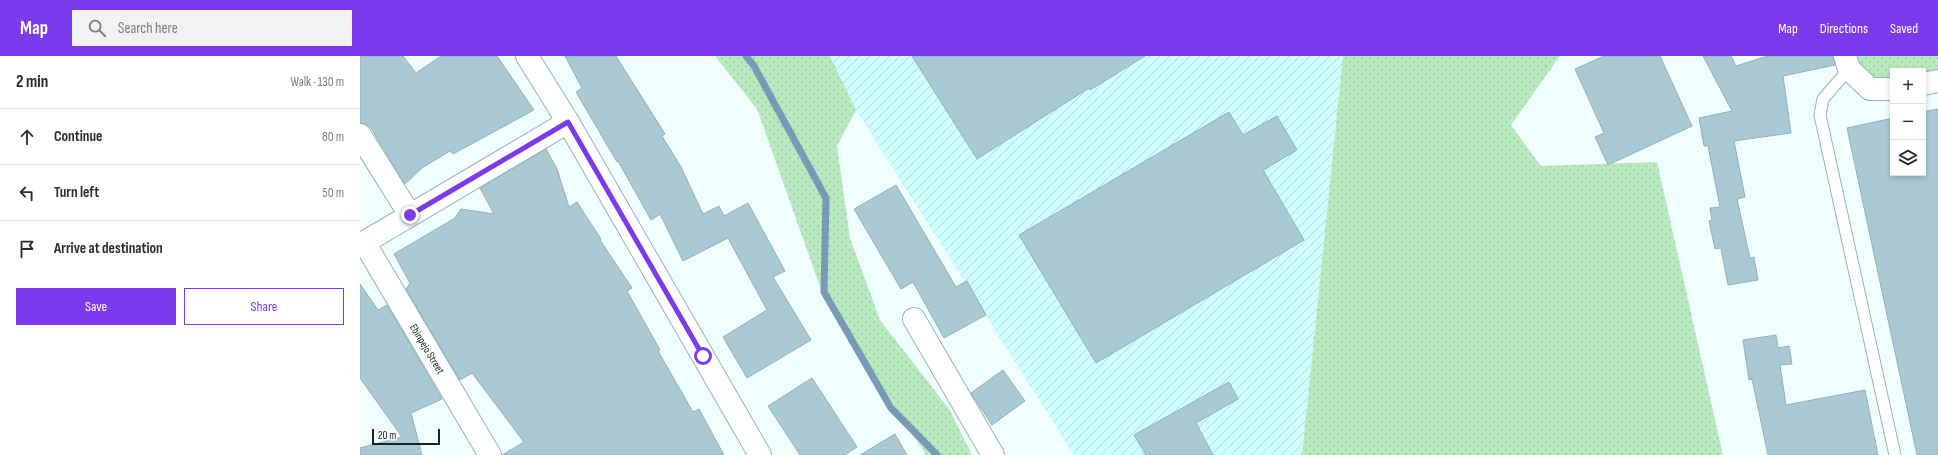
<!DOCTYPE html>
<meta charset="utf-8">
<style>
:root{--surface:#fff;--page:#f2f2f3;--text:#2b2b33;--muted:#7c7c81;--line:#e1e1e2;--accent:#7c3aed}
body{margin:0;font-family:"Sofia Sans Condensed",sans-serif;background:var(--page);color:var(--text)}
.controls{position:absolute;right:12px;top:12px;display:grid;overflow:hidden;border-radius:0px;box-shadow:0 2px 6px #0003}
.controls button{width:36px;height:36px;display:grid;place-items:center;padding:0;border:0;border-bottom:1px solid var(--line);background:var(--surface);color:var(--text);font:20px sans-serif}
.scale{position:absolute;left:12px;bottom:10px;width:68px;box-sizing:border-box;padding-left:4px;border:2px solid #142222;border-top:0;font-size:11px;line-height:14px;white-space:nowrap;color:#142222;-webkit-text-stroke:3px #fff;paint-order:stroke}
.stop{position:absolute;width:12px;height:12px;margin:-9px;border:3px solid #7c3aed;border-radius:50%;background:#fff}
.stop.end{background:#7c3aed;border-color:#fff;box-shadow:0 1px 4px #0008}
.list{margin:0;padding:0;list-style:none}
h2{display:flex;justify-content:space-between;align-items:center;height:52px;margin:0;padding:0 16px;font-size:17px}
h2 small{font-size:13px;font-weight:400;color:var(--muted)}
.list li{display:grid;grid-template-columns:26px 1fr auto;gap:12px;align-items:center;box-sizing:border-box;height:56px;padding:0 16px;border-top:1px solid var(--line)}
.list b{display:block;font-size:15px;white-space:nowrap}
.list em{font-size:13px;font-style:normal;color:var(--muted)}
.actions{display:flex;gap:8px;padding:12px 16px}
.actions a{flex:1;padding:9px 0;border:1px solid var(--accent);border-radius:0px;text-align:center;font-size:14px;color:var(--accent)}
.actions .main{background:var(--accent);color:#fff}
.icon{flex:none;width:22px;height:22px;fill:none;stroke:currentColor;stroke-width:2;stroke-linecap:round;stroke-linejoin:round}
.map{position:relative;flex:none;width:1578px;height:399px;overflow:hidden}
header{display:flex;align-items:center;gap:24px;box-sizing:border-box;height:56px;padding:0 20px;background:var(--accent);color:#fff}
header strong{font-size:19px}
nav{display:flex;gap:22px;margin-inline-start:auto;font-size:14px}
.search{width:280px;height:36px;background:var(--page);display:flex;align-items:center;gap:10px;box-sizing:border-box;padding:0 14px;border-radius:0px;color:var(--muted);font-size:15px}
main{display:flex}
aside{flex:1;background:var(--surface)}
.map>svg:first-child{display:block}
</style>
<header>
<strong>Map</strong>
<div class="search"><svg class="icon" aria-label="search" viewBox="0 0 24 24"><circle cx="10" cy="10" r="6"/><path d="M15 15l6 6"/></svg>Search here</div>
<nav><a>Map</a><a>Directions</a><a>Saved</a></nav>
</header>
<main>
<aside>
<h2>2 min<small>Walk · 130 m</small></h2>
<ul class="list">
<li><svg class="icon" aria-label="ahead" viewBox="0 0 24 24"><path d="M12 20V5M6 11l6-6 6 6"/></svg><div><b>Continue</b></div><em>80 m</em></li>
<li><svg class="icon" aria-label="left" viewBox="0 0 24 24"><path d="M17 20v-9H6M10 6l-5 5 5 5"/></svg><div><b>Turn left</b></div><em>50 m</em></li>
<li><svg class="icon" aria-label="arrive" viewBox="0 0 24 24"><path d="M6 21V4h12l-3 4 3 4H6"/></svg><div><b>Arrive at destination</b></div></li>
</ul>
<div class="actions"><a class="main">Save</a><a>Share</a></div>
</aside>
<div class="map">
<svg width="1578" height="399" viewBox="0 0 1578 399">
<defs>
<pattern id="industrial-furrows" width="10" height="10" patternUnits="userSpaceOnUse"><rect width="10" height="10" fill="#cffefe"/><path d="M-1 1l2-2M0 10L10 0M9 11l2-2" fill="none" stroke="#b1d9d9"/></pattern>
<pattern id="grass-dots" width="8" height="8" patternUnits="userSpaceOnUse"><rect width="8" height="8" fill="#b9e9be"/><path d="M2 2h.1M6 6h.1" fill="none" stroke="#9ec8a3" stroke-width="1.8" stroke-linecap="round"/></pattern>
</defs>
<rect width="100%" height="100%" fill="#f0fefe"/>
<path fill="url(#industrial-furrows)" d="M470 0H983L942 399H714L496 54Z"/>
<g fill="url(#grass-dots)">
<path d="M355 0H470L496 54 477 90 490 182 520 264 589 353 612 399H566L463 239 397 53Z"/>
<path d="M983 0H1200L1151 69 1181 110 1297 106 1363 399H942Z"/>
<path d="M1498 0H1578V19L1563 22V15H1533V27L1506 31Z"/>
</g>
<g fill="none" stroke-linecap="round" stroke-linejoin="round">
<path stroke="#779ab6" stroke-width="7" d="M386 0 394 10 466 142 464 236 531 352 577 399"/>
</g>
<g fill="#a9cad5" stroke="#91b1bd">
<path d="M0 0H43L56 17 81 0H137L174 54 93 98 90 95 62 112 45 128 11 72 6 68 0 67Z"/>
<path d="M205 0H256L305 78 302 80 321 111 343 158 359 150 364 160 388 147 425 215 413 221 451 284 387 322 363 281 407 254 368 182 323 205 300 158 291 164 258 105 257 106 216 36 222 32Z"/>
<path d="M552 0H785L730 34 729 32 617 103Z"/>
<path d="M1244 0H1300L1332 70 1248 109 1235 81 1244 77 1215 13Z"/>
<path d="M1343 0H1371L1376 10 1408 0H1473L1475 9 1423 20 1431 77 1374 85 1385 141 1377 143 1390 202 1394 201 1398 224 1368 229 1361 192 1355 193 1349 165 1352 164 1350 152 1360 151 1348 90H1344L1339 62 1372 55Z"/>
<path d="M1578 53V399H1557L1487 72 1533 62V117H1563V56Z"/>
<path d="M869 56 883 79 917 60 937 94 903 114 944 184 736 307 659 179Z"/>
<path d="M186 93 197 113 209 151 217 146 241 183 240 184 272 232 267 235 300 294 298 295 333 356 339 353 364 399H142L164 386 112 317 100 324 46 233 50 227 34 198 95 162 101 153 134 158 120 132Z"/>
<path d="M536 129 596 231 607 225 626 259 584 282 553 226 541 233 494 153Z"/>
<path d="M0 228 18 254 27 249 82 343 51 357 62 399H0V392L42 381 0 322Z"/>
<path d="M1416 279 1418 292 1429 290 1432 308 1420 309 1426 349 1505 334 1518 399H1408L1392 323 1389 324 1383 284Z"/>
<path d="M643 314 665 345 632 369 611 337Z"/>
<path d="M452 322 497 391 485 399H440L408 350Z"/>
<path d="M869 326 878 343 836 367 853 399H786L774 379Z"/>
<path d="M535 378 547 399H500Z"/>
</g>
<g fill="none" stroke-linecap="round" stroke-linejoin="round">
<defs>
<path id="service" d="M1489 13 1463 43 1460 59 1535 399"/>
<g id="minor">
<path d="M167 0 208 66 400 399"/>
<path d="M1485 0 1489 13 1510 33H1533"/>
<path d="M1563 28 1578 25"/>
<path d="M0 79 50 159"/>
<path d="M4 186 130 399"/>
<path d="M0 189 208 66"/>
<path d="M554 263 633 399"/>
</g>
</defs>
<use href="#service" stroke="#92b6b6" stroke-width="13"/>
<use href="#minor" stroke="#92b6b6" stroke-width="24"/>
<use href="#service" stroke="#fff" stroke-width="11"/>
<use href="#minor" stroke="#fff" stroke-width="22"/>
</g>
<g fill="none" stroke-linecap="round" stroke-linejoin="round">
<path stroke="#7c3aed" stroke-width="5" d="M50 159 208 66 343 300"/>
</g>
<g text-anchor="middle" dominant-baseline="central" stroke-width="3.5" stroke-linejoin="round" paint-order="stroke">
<g font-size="11" fill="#142222" stroke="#fff">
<text transform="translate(67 293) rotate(59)">Ebinpejo Street</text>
</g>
</g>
</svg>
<div class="controls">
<button>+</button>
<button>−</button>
<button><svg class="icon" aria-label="layers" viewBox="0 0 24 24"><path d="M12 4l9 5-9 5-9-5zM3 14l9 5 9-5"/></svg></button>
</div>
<div class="scale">20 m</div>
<div class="stop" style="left:343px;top:300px"></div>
<div class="stop end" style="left:50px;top:159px"></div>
</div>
</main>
